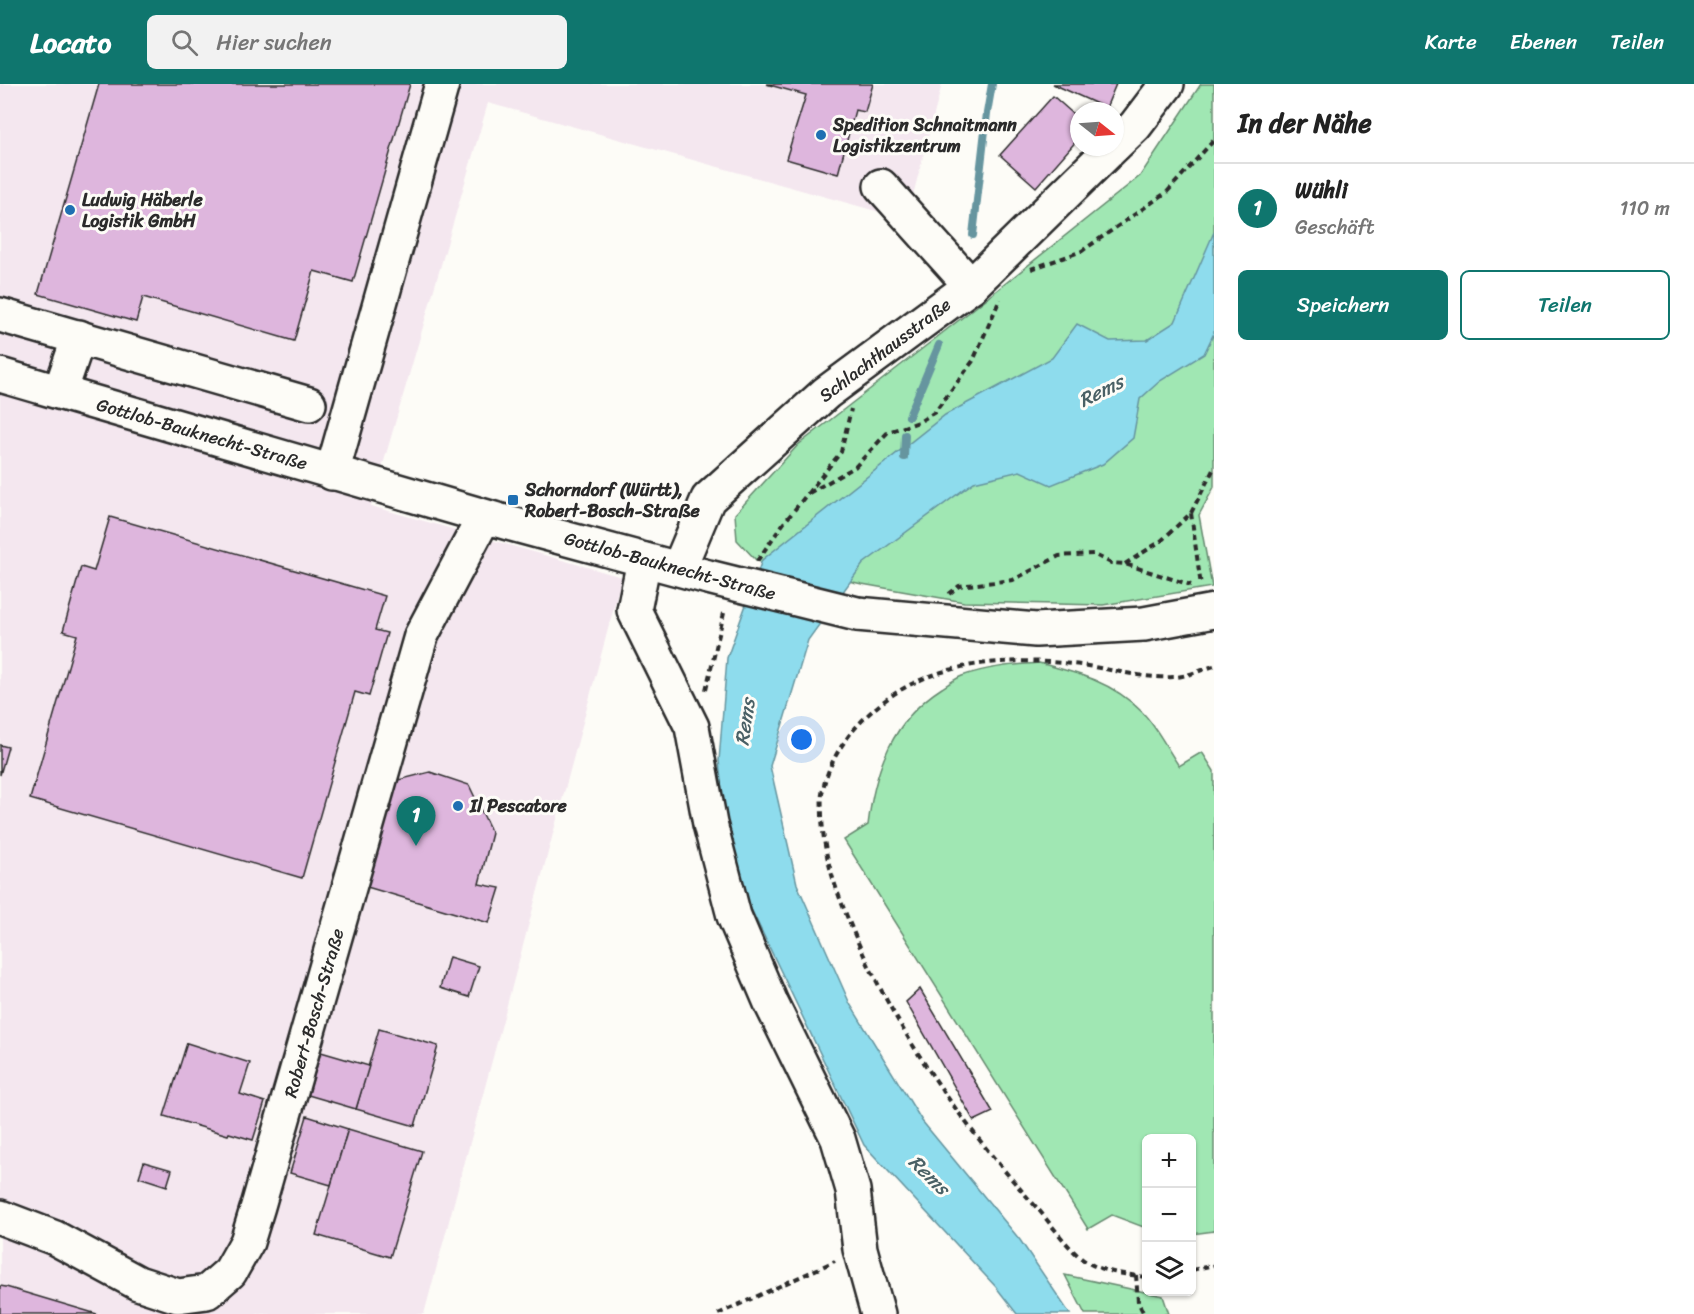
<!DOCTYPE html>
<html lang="de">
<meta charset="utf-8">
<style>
:root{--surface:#fff;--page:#f2f2f2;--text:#222;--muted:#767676;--line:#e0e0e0;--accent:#0f766e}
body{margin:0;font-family:Sriracha,sans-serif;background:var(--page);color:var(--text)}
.controls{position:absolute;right:18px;bottom:18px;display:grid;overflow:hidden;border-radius:9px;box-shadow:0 2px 4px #0004}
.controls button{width:54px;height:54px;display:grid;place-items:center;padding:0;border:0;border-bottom:2px solid var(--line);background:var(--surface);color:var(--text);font:30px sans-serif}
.compass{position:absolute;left:1070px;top:18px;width:54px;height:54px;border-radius:50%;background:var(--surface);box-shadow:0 2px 4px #0004;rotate:107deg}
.you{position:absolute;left:802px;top:656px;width:21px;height:21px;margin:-15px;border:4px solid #fff;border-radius:50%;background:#1a73e8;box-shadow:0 0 0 9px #1a73e833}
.badge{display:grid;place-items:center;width:39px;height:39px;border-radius:50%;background:var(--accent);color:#fff;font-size:20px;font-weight:700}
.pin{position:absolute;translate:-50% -50px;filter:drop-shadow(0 2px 3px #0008)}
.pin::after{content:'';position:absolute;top:32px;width:21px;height:18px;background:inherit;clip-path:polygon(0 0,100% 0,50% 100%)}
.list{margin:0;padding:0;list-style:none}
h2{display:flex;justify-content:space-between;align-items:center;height:78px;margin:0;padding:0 24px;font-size:26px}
h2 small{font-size:20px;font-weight:400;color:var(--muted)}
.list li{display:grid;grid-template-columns:39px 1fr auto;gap:18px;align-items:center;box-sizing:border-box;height:90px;padding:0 24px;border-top:2px solid var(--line)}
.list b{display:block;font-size:22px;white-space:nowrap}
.list p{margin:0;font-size:20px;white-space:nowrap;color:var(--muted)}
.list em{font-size:20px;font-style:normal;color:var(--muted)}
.actions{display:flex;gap:12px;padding:18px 24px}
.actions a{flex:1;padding:14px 0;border:2px solid var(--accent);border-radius:9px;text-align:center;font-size:21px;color:var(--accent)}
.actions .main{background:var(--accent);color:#fff}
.icon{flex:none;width:33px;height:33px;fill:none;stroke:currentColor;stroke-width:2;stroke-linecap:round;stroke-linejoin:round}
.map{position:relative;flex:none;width:1214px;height:1230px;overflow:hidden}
header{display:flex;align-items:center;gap:36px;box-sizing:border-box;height:84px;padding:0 30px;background:var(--accent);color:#fff}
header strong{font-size:28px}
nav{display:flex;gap:33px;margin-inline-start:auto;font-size:21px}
.search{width:420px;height:54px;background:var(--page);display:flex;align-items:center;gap:15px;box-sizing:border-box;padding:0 21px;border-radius:9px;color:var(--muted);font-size:22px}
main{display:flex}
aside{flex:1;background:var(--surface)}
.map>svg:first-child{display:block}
</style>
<header>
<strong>Locato</strong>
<div class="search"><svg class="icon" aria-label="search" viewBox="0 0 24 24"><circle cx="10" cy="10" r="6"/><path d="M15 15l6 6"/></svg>Hier suchen</div>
<nav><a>Karte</a><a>Ebenen</a><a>Teilen</a></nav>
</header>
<main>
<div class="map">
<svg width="1214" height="1230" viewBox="0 0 1214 1230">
<rect width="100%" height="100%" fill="#fdfcf7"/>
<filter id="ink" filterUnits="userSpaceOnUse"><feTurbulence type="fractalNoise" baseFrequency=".0167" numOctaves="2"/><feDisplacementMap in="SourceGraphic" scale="12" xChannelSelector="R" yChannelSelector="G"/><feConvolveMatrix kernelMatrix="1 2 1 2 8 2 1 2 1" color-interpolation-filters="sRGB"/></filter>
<g filter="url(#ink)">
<path fill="#f4e7ef" d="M0 0H942L913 111 894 132 488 19 371 422 622 493 424 1230H0Z"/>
<g fill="#a0e7b3" stroke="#66896f" stroke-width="1.5">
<path d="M1201 0H1214V403L1199 431 1212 503 1103 521 964 518 862 500 757 477 737 456 735 430 798 361 972 226 1140 92Z"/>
<path d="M1039 579C1078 589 1113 598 1142 628 1157 643 1167 665 1179 682L1202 668 1214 687V1147L1192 1150V1054H1146V1144L1112 1131 1088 1145 844 756 868 741C875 685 892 636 942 604 948 600 955 595 962 592 987 583 1012 581 1039 579Z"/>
<path d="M1065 1191 1163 1212 1169 1230H1085Z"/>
</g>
<path fill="#8edced" stroke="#66959f" stroke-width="1.5" d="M1214 148V249L1204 270 1160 297 1140 315 1133 354 1103 380 1051 401 1020 387 974 398 863 480 808 556 770 682 797 800 850 920 922 1037 1020 1156 1070 1230H1017L996 1203 864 1061 729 779 719 677 727 574 762 476 945 331 1052 274 1077 240 1110 257 1147 256 1175 238Z"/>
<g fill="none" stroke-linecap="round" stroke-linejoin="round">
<g stroke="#66959f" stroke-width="8">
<path d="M973 151 987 29 992 0"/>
<path d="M909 332 939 261"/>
<path d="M904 373 905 351"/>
</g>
</g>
<g fill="#deb6dd" stroke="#2b2b2b" stroke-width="1.5">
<path d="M99 0H410L353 198 314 187 294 257 143 213 136 238 38 210Z"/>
<path d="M766 0H873L865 28 855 26 838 90 786 75 806 11Z"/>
<path d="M1053 0H1116L1106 24Z"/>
<path d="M1053 12 1079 35V54L1036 103 1000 71Z"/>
<path d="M110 433 385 512 375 546 387 549 369 612 355 608 302 794 30 715 77 551 63 547 81 483 94 487Z"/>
<path d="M0 661 8 663 0 691Z"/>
<path d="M430 688 469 701 492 749 479 800 500 804 489 839 367 803 398 696Z"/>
<path d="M449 873 479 882 469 913 440 904Z"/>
<path d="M920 905 993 1028 974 1037 906 918Z"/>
<path d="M379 945 438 962 415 1042 356 1025Z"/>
<path d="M187 959 250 979 240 1010 265 1018 253 1056 229 1049 228 1051 164 1032Z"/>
<path d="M321 968 369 982 356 1025 308 1011Z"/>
<path d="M307 1032 348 1045 331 1101 290 1089Z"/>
<path d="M348 1045 422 1067 390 1173 316 1151Z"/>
<path d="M144 1078 172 1086 167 1102 139 1093Z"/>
<path d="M0 1202 6 1203 97 1230H0Z"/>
</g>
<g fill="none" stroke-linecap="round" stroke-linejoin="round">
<defs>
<g id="minor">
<path d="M1115 61 1135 42 1167 0"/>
<path d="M881 102 971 202"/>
<path d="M0 231 309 320"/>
<path d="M0 291 508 439 708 493"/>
<path d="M60 308 79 253"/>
<path d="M332 389 442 0"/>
<path d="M644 476 634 526 692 643 710 740 734 832 771 919 838 1055 853 1106 860 1165 878 1230"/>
<path d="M679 484 708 415 826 309 971 202 1113 63"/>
<path d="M857 530 1036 546 1144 540 1214 527"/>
<path d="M0 1133 55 1154 138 1199 178 1212 207 1208 230 1188 247 1158 258 1122 421 552 484 433"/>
</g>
</defs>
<use href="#minor" stroke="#2b2b2b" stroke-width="38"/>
<g stroke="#2b2b2b" stroke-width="4" stroke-dasharray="6 4.5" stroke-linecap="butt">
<path d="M1031 185 1082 167 1167 108 1214 56"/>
<path d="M809 409 855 383 888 348 919 338 935 328 973 277 1000 215"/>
<path d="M1191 429 1214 384"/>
<path d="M757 477 783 440 841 368 851 325"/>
<path d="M1125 480 1161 457 1191 429 1201 502"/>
<path d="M949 510 959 502 1013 496 1059 472 1093 470 1111 479 1125 480 1191 501"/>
<path d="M706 606 724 529"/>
<path d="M1192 1186 1214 1181"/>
<path d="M1136 1191 1138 1218 1144 1230"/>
<path d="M1146 1193C1125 1190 1104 1189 1085 1177 1071 1168 1050 1139 1038 1125 959 1038 890 940 846 830 833 798 823 767 822 732 822 725 821 717 822 710 828 675 851 644 878 622 931 577 1006 573 1072 580 1106 583 1139 595 1173 593 1186 593 1201 586 1214 582"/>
<path d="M718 1230 835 1177"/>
</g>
<use href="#minor" stroke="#fdfcf7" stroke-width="33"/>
<defs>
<path id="minor-bridge" d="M708 493 857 530"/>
</defs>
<use href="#minor-bridge" stroke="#2b2b2b" stroke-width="38" stroke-linecap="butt"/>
<use href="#minor-bridge" stroke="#fdfcf7" stroke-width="33"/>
</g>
</g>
<g fill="#1f6fb2" stroke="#fdfcf7" stroke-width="2">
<circle cx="821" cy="51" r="6"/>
<circle cx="70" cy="126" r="6"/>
<rect x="507" y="410" width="12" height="12" rx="3"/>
<circle cx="458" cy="722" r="6"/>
</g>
<g text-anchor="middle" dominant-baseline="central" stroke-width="6" stroke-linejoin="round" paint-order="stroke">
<g font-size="18" font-weight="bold" fill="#2b2b2b" stroke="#fdfcf7" text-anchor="start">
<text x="833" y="41">Spedition Schnaitmann<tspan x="833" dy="21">Logistikzentrum</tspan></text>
<text x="82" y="116">Ludwig Häberle<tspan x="82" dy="21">Logistik GmbH</tspan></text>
<text x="525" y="406">Schorndorf (Württ),<tspan x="525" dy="21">Robert-Bosch-Straße</tspan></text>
<text x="470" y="722">Il Pescatore</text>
</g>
<g font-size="18" fill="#2b2b2b" stroke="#fdfcf7">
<text transform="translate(885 266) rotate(-37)">Schlachthausstraße</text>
<text transform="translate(202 350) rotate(16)">Gottlob-Bauknecht-Straße</text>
<text transform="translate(670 482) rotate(15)">Gottlob-Bauknecht-Straße</text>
<text transform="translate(314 929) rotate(-74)">Robert-Bosch-Straße</text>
</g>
<g font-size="20" font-style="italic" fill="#496065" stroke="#fdfcf7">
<text transform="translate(1101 307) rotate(-27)">Rems</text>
<text transform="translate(745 638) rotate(-82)">Rems</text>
<text transform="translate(929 1091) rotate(44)">Rems</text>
</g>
</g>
</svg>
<div class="controls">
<button>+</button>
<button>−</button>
<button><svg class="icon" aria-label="layers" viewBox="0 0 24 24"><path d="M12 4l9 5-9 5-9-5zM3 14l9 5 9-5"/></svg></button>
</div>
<svg class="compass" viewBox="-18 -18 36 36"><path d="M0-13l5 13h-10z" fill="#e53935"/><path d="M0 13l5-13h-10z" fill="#767676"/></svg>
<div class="you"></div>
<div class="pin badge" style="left:416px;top:762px">1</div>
</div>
<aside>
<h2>In der Nähe<small></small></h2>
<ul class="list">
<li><span class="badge">1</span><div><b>Wühli</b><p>Geschäft</p></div><em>110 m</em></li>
</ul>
<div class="actions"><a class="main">Speichern</a><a>Teilen</a></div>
</aside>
</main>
